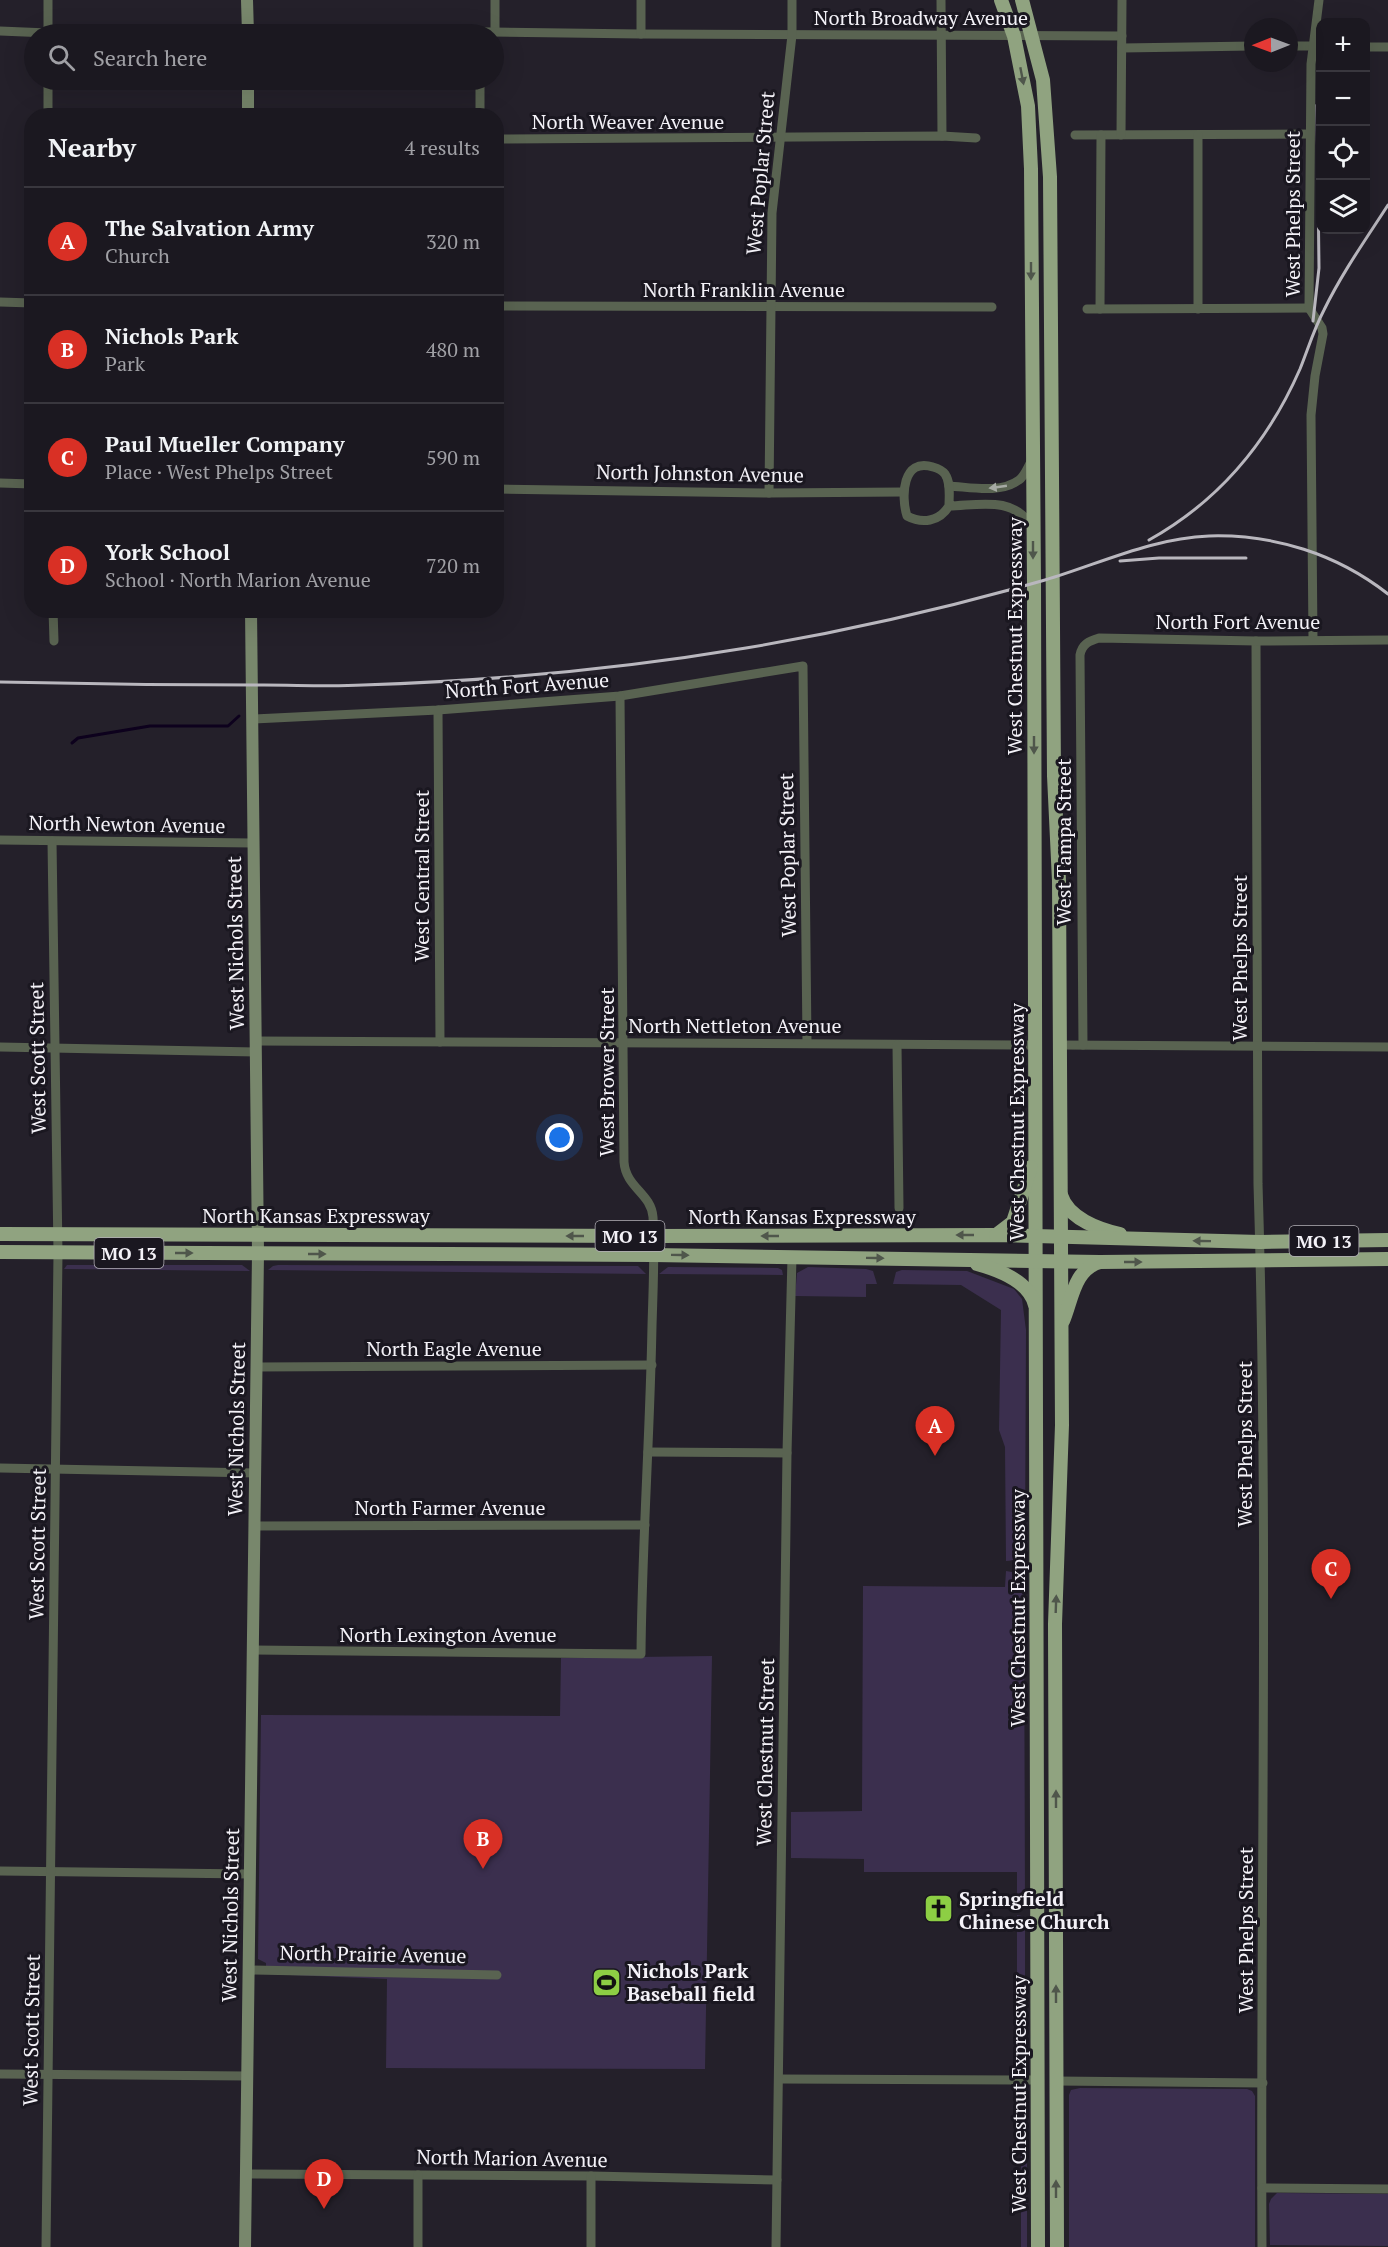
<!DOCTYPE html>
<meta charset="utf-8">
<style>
:root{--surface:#1b1820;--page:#28252d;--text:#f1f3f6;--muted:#a0a0a5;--line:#39373e;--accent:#d93025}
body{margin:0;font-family:"PT Serif",serif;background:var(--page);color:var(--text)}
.controls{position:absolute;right:18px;top:18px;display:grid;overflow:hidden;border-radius:12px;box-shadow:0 6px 24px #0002}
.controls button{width:54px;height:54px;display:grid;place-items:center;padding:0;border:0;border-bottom:2px solid var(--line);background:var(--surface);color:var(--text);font:30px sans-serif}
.compass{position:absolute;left:1244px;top:18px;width:54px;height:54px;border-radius:50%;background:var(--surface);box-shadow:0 6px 24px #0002;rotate:269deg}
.you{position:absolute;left:560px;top:1138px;width:21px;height:21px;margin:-15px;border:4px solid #fff;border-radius:50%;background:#1a73e8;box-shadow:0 0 0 9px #1a73e833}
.badge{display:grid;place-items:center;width:39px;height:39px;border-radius:50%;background:var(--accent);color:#fff;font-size:20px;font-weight:700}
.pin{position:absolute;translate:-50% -50px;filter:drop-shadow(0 2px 3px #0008)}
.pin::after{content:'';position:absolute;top:32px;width:21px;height:18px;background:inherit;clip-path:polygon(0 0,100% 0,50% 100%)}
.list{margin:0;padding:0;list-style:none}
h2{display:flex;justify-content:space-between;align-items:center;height:78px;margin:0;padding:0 24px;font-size:26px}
h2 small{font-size:20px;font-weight:400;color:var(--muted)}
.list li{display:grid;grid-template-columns:39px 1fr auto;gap:18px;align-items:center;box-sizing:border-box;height:108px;padding:0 24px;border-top:2px solid var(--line)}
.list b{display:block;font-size:22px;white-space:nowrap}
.list p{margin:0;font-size:20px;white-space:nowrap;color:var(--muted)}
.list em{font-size:20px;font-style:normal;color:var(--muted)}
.icon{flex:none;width:33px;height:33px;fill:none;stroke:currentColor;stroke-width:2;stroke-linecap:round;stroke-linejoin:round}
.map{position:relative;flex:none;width:1388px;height:2247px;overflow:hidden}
.search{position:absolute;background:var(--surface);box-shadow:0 6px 24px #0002;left:24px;top:24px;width:480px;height:66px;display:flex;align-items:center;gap:15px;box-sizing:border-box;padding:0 21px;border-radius:33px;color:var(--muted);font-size:22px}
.panel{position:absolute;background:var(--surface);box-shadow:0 6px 24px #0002;left:24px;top:108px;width:480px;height:510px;border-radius:24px}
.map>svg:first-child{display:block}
</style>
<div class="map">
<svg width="1388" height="2247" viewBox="0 0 1388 2247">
<rect width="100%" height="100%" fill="#24202a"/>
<g fill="#3b2f4e">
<path d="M67 1265H242L250 1271 64 1269Z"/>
<path d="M278 1265 638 1266 646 1274 268 1270 273 1266Z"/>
<path d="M668 1267 778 1268 782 1270 783 1275 659 1274Z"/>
<path d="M808 1267 866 1269 873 1271 877 1284H866V1297L795 1296 797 1273Z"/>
<path d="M902 1270 967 1271 1014 1289 1022 1299 1026 1330 1025 1550C1021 1559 1015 1560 1006 1561L1005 1447 999 1430 1001 1310 961 1285 893 1284 896 1272Z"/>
<path d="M1006 1571 1018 1573 1023 1581 1024 1586 1025 1899 1017 1905V1872H864V1859L791 1858V1812L862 1811 863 1586 1005 1587Z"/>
<path d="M712 1656 705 2069 386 2068 387 1979 266 1974V1963L258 1959 261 1715 560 1716 561 1658Z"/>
<path d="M1017 1915 1022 1916 1025 1920V2068L1021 2074 1017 2075Z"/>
<path d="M1021 2088 1027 2093V2247H1021Z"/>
<path d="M1080 2088 1247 2089 1252 2091 1255 2096V2247H1069V2095L1071 2090Z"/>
<path d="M1277 2193 1388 2194V2246L1270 2245 1269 2204 1271 2199Z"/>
</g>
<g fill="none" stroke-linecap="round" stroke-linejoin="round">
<path stroke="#0d011d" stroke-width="3" d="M72 743 78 738 150 726H228L239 716"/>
<g stroke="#596351" stroke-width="9">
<path d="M48 0V34"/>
<path d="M495 0V32"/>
<path d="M941 0 942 136"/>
<path d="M0 31 48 33 416 31 641 34 1122 36"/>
<path d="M641 34V0"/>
<path d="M1289 46H1318"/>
<path d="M1366 47H1388"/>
<path d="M1122 48 1253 46"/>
<path d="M480 80V116"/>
<path d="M48 116V80"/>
<path d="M1075 135 1310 134"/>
<path d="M1121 135 1122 0"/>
<path d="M1198 135V309"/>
<path d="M496 139 942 136 976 138"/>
<path d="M0 302 32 303"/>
<path d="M496 306 992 307"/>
<path d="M1087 309 1309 308"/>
<path d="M1100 309 1101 135"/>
<path d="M0 483 32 484"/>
<path d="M949 486C970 487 1000 494 1019 480 1025 476 1028 466 1032 460"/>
<path d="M496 489 769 493 903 492"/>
<path d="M769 493 772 213 792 35V0"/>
<path d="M949 506C949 496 951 483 945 474 942 470 937 468 933 467 902 457 901 497 907 516 922 524 939 522 949 506 981 505 1012 496 1032 526"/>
<path d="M53 610 54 641"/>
<path d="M1313 640 1311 415 1315 376 1323 334 1322 328 1309 308 1311 64 1319 0"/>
<path d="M1256 641 1258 1184C1269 1538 1260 1893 1262 2247"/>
<path d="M438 710 440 1042"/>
<path d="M252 719 438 710 620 696 803 666 807 1043"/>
<path d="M0 840 253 843"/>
<path d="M256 1041 1035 1045"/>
<path d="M897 1045 899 1208"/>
<path d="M1059 1045 1388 1047"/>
<path d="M1083 1045 1080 655C1082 644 1089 641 1099 638L1256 641 1388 640"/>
<path d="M0 1047 256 1052"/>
<path d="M257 1367 652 1365"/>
<path d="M648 1452 787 1453"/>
<path d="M0 1468 256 1473"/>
<path d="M255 1526 645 1525"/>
<path d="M253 1650 641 1654C642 1544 650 1435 652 1326 653 1290 655 1253 653 1217 651 1193 626 1188 624 1162L620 696"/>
<path d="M0 1871 250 1874"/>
<path d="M249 1970 497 1975"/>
<path d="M0 2074 248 2076"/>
<path d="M779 2079 1037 2080"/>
<path d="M1056 2081 1263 2083"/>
<path d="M246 2174 591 2176 777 2180"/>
<path d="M418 2175V2247"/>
<path d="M1262 2188 1388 2189"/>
<path d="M46 2247 58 1253 52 841"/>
<path d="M591 2247V2176"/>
<path d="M776 2247 787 1453 792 1257"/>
</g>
<g stroke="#78876c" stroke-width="12">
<path d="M247 0 248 34"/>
<path d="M207 32 213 34"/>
<path d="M248 80V116"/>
<path d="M245 2247 258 1253 251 610"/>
</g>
<g stroke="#90a380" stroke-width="14">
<path d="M1001 0 1014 36 1028 106 1031 169 1034 583 1038 2247"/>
<path d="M1022 0 1043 80 1050 177 1054 776 1059 881 1062 1425 1055 1624 1057 2247"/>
<path d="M1061 1195C1068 1218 1098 1229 1120 1234"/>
<path d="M0 1234 653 1236 996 1235 1260 1242 1388 1240"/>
<path d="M996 1235 1013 1222 1031 1167"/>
<path d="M0 1252 653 1255 1100 1262 1388 1259"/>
<path d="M977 1264C999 1270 1029 1281 1035 1305"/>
<path d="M1063 1321C1072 1300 1074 1269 1100 1262"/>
</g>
<g stroke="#b9b7be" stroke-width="3">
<path d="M1313 321 1319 268 1317 105"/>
<path d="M1149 540C1219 501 1268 442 1300 369 1308 349 1314 329 1324 310 1342 273 1366 239 1388 205"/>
<path d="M1120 561 1159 558H1246"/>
<path d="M0 682C88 684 176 685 264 685 297 685 330 687 363 685 491 681 620 669 746 648 847 631 947 608 1045 580 1099 564 1152 538 1209 536 1274 534 1337 554 1388 594"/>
</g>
</g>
<defs><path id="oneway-solid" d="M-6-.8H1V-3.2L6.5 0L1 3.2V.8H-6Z" transform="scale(1.5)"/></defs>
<g fill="#4f564b">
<use href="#oneway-solid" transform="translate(1022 76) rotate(79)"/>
<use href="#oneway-solid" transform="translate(1031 271) rotate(90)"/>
<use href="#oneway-solid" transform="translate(1033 550) rotate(90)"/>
<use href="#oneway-solid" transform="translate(1034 745) rotate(90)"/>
<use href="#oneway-solid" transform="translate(965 1235) rotate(180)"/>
<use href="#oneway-solid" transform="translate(575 1236) rotate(-180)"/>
<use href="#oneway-solid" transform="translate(770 1236) rotate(180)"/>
<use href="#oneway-solid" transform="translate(1202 1241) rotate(-179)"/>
<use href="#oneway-solid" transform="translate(184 1253)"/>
<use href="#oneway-solid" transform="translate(317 1254)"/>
<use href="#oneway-solid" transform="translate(680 1255) rotate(1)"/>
<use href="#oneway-solid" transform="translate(875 1258) rotate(1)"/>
<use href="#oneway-solid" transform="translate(1133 1262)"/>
<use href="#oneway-solid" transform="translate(1056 1604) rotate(-88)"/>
<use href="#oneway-solid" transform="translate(1056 1799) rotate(-90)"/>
<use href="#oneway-solid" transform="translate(1056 1994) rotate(-90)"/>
<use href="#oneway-solid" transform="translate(1056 2189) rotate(-90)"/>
</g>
<use fill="#a6aaa4" href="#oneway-solid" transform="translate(998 487) rotate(172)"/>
<defs>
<symbol id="church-square" viewBox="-11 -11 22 22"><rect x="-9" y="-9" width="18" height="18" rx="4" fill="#8dce44" stroke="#1a1720"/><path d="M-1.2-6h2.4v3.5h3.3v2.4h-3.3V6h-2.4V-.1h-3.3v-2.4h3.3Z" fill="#111"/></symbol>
<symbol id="stadium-square" viewBox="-11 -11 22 22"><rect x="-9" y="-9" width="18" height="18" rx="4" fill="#8dce44" stroke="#1a1720"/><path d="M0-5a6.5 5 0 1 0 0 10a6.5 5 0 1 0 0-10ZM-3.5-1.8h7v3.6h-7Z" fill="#111"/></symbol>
</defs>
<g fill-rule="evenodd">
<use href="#church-square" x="922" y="1892" width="33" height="33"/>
<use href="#stadium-square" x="590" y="1966" width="33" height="33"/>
</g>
<g text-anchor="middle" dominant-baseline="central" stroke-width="6" stroke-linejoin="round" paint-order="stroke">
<g fill="#1a1720" stroke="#b3b0b7" stroke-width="1.5">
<rect x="595.5" y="1221" width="69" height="30" rx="4.5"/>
<rect x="1289.5" y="1226" width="69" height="30" rx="4.5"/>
<rect x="94.5" y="1238" width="69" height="30" rx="4.5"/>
</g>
<g font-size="18" font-weight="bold" fill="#f4f2f8">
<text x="630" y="1236">MO 13</text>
<text x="1324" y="1241">MO 13</text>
<text x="129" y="1253">MO 13</text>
</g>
<g font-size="20" fill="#f4f2f8" stroke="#1a1720">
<text x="921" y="17">North Broadway Avenue</text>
<text x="628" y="121">North Weaver Avenue</text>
<text transform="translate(760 173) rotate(-85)">West Poplar Street</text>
<text transform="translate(1292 214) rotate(-90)">West Phelps Street</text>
<text x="744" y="289">North Franklin Avenue</text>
<text transform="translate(700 473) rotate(1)">North Johnston Avenue</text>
<text x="1238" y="621">North Fort Avenue</text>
<text transform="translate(1014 636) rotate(-90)">West Chestnut Expressway</text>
<text transform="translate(527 685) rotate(-4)">North Fort Avenue</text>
<text transform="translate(127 824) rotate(1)">North Newton Avenue</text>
<text transform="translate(1063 842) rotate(-90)">West Tampa Street</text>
<text transform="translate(787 855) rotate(-91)">West Poplar Street</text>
<text transform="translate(421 876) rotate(-90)">West Central Street</text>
<text transform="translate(235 943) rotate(-91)">West Nichols Street</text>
<text transform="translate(1239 958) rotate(-90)">West Phelps Street</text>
<text x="735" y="1025">North Nettleton Avenue</text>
<text transform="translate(37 1058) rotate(-91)">West Scott Street</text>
<text transform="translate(606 1072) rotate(-90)">West Brower Street</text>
<text transform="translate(1016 1122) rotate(-90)">West Chestnut Expressway</text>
<text x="316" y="1215">North Kansas Expressway</text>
<text x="802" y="1216">North Kansas Expressway</text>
<text x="454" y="1348">North Eagle Avenue</text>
<text transform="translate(236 1429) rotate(-89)">West Nichols Street</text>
<text transform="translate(1244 1444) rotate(-90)">West Phelps Street</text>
<text x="450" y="1507">North Farmer Avenue</text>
<text transform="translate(37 1544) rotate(-89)">West Scott Street</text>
<text transform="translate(1017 1608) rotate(-90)">West Chestnut Expressway</text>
<text x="448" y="1634">North Lexington Avenue</text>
<text transform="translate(765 1752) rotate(-89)">West Chestnut Street</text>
<text transform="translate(230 1915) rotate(-89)">West Nichols Street</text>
<text transform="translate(1245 1930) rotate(-90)">West Phelps Street</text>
<text transform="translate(373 1954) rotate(1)">North Prairie Avenue</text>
<text transform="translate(31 2030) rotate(-89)">West Scott Street</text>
<text transform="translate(1018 2094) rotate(-90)">West Chestnut Expressway</text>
<text transform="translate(512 2158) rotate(1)">North Marion Avenue</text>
</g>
<g font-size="20" font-weight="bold" fill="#f4f2f8" stroke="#1a1720" text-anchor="start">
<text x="959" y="1898">Springfield<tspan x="959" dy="23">Chinese Church</tspan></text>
<text x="627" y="1970">Nichols Park<tspan x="627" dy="23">Baseball field</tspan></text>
</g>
</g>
</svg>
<div class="controls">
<button>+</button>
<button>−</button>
<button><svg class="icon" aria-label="locate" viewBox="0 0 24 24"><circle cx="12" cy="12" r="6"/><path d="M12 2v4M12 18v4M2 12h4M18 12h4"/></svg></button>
<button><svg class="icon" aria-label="layers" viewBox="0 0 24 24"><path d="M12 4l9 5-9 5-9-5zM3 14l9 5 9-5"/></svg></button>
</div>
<svg class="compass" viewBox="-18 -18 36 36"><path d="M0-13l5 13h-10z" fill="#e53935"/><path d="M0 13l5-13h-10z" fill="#a0a0a5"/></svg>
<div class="you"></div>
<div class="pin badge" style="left:935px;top:1456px">A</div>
<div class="pin badge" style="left:483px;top:1869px">B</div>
<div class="pin badge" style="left:1331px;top:1599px">C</div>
<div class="pin badge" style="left:324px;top:2209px">D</div>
<div class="search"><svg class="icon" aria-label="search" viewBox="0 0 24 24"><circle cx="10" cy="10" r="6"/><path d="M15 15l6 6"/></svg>Search here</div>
<section class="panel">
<h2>Nearby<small>4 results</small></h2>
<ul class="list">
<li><span class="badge">A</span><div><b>The Salvation Army</b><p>Church</p></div><em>320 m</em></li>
<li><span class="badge">B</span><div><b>Nichols Park</b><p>Park</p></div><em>480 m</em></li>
<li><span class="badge">C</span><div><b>Paul Mueller Company</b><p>Place · West Phelps Street</p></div><em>590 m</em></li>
<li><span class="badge">D</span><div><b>York School</b><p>School · North Marion Avenue</p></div><em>720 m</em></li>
</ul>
</section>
</div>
